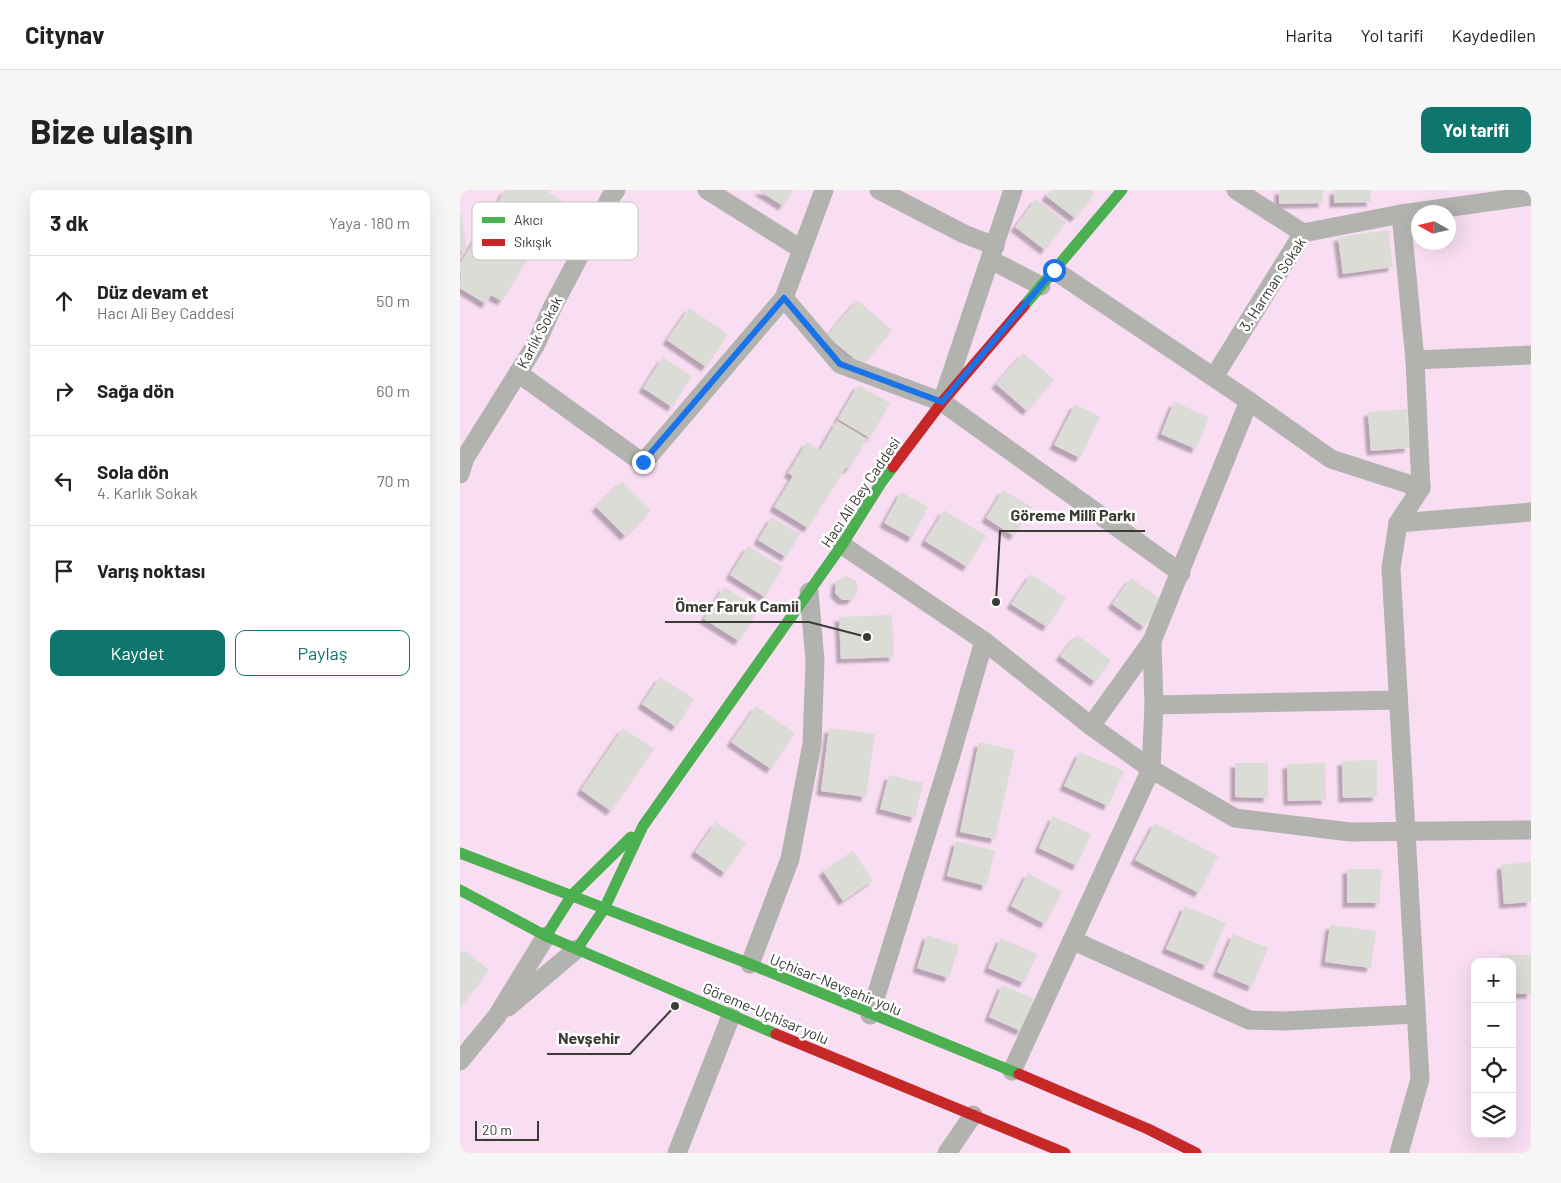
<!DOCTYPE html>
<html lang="tr">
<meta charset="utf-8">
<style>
:root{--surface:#fff;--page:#f6f6f6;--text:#222;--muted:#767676;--line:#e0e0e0;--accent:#0f766e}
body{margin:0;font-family:Barlow,sans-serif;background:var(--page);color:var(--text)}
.controls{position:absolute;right:15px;bottom:15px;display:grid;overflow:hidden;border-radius:10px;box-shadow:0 5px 20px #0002}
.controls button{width:45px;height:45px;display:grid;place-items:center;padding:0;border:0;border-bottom:1px solid var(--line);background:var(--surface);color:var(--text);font:25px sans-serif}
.compass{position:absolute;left:951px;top:15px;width:45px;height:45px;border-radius:50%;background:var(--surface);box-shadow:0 5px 20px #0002;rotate:278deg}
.scale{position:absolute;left:15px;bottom:12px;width:64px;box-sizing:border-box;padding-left:5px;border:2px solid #3a3b34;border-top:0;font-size:14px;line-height:18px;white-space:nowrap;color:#3a3b34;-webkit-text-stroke:4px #fff;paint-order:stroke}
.stop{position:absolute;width:15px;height:15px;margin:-11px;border:4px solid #1a73e8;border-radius:50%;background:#fff}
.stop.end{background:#1a73e8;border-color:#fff;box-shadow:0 1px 5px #0008}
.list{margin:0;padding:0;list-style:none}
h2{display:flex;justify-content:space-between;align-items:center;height:65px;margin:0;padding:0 20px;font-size:21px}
h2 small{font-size:16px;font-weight:400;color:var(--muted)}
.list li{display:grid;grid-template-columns:32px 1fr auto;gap:15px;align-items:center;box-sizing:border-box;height:90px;padding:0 20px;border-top:1px solid var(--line)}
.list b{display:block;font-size:19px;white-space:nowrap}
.list p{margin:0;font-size:16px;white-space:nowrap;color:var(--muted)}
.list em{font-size:16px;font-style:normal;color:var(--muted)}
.actions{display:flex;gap:10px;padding:15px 20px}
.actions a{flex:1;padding:11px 0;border:1px solid var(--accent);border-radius:10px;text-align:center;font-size:18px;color:var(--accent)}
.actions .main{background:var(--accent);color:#fff}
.icon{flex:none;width:28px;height:28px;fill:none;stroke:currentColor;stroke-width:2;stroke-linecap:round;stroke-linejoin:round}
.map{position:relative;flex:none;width:1071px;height:963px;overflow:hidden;border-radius:10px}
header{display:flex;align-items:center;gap:30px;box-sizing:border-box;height:70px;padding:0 25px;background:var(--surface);border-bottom:1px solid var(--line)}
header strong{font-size:24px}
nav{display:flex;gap:28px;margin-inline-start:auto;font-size:18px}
.intro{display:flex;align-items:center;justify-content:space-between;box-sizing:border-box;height:120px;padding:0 30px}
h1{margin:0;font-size:35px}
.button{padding:12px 22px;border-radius:10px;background:var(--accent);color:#fff;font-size:18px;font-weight:700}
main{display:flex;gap:30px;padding:0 30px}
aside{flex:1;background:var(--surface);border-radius:10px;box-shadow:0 5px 20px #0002}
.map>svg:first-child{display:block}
</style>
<header>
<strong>Citynav</strong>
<nav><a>Harita</a><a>Yol tarifi</a><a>Kaydedilen</a></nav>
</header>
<div class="intro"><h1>Bize ulaşın</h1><a class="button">Yol tarifi</a></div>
<main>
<aside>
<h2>3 dk<small>Yaya · 180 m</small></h2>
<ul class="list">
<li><svg class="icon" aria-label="ahead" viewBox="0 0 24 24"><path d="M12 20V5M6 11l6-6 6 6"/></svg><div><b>Düz devam et</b><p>Hacı Ali Bey Caddesi</p></div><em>50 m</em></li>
<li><svg class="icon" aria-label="right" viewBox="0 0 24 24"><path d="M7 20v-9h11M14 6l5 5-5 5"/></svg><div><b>Sağa dön</b></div><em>60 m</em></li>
<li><svg class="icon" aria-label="left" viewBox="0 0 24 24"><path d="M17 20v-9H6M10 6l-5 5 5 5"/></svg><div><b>Sola dön</b><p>4. Karlık Sokak</p></div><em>70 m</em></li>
<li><svg class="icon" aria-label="arrive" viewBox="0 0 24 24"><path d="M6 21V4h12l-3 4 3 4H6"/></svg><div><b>Varış noktası</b></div></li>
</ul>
<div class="actions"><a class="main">Kaydet</a><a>Paylaş</a></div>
</aside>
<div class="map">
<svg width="1071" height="963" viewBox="0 0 1071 963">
<defs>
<filter id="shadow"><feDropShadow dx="-4.5" dy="4.5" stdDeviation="1" flood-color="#0004"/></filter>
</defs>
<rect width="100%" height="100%" fill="#f4f6ec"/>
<path fill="#f8ddf3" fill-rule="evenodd" d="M0 0H1071V963H0ZM958 22H988V52H958ZM1015 772H1052V944H1015Z"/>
<g fill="#dbdcd5" filter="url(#shadow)">
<path d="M45 0H91L89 3 103 11 42 111 31 105 26 114 0 98 1 84 0 83V74Z"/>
<path d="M298 0H333L323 16Z"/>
<path d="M591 0H631L635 3 615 28 586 6Z"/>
<path d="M819 0H863V13L819 14Z"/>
<path d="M874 0H910L911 12 874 13Z"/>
<path d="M576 9 606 32 585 60 555 37Z"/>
<path d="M0 24H2L6 60 0 61Z"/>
<path d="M928 40 933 77 883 84 878 47Z"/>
<path d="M397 110 432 140 402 175 367 146Z"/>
<path d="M229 118 268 144 246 177 207 150Z"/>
<path d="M563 163 594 189 567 221 536 194Z"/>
<path d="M203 167 232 186 212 217 183 198Z"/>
<path d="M398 195 430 213 410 248 378 229Z"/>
<path d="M714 212 749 227 736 259 701 244Z"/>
<path d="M615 214 640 227 620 268 594 255Z"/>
<path d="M947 219 949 258 911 261 908 222Z"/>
<path d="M377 231 407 249 389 279 386 277 348 338 314 317 333 286 328 283 347 252 360 260Z"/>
<path d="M162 291 191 320 165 346 136 317Z"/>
<path d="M543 300 572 317 554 346 526 328Z"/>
<path d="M441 302 468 317 452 348 424 333Z"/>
<path d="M484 320 526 346 507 377 465 351Z"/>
<path d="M312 327 340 344 326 367 298 350Z"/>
<path d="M288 356 323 377 305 407 270 385Z"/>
<path d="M571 384 606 408 587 437 551 414Z"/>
<path d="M386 386 396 391 398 402 391 410H382L375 403 376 391Z"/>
<path d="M671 388 703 411 684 437 652 414Z"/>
<path d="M264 397 299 419 279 451 244 429Z"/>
<path d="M432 425 434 467 381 469 379 427Z"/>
<path d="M617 445 651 470 635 492 600 466Z"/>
<path d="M200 487 234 509 216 537 182 514Z"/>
<path d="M296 516 335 543 311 579 271 552Z"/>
<path d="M163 538 194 559 151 621 121 600Z"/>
<path d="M369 538 415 544 406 607 361 601Z"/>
<path d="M519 552 555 560 535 649 500 642Z"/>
<path d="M620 562 664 581 648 616 604 596Z"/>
<path d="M917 570V607L883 608 882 571Z"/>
<path d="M775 573H808V608L775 607Z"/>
<path d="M865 573 866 610 828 611 827 574Z"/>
<path d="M429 585 463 593 455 628 420 619Z"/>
<path d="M593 626 631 644 617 676 579 658Z"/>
<path d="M256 632 286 653 265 683 235 662Z"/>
<path d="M695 633 758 666 739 703 675 670Z"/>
<path d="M496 651 535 661 526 696 487 686Z"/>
<path d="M393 661 413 690 383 711 363 681Z"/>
<path d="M1071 672V712L1044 714 1041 675Z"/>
<path d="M887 679H921L920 713H887Z"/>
<path d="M568 683 602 702 585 734 551 716Z"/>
<path d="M725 716 766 733 747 776 706 759Z"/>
<path d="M870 735 916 741 911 778 865 772Z"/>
<path d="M773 744 808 758 792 797 757 782Z"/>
<path d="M467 745 499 755 489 788 457 778Z"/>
<path d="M541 748 577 764 564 793 528 778Z"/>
<path d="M4 760 29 780 0 817V764Z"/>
<path d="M1041 765H1071V804H1052V772H1041Z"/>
<path d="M542 795 574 809 561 841 529 827Z"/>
</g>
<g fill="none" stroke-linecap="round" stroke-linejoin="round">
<g stroke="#b2b3ae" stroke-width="19">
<path d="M247 0 341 59"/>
<path d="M419 0 504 44 535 56"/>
<path d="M776 0 843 43"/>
<path d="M531 70 581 96"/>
<path d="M594 80 789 211 871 269 961 298"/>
<path d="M324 108 380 174 482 212 721 383"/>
<path d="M955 170 1071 165"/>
<path d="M58 183 183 273 324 108 364 0"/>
<path d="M754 187 843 43 941 24 1071 6"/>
<path d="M485 203 553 0"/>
<path d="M0 284 5 268 75 156 93 116 150 8 156 0"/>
<path d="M938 333 1071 322"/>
<path d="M382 355 524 451 631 536 691 579 775 628 890 642 1071 640"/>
<path d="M694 515 938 510"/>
<path d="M631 536 692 451"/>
<path d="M612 750 789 830 825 831 956 824"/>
<path d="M290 774 330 669 352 554 355 471 349 402"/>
<path d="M48 817 117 759"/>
<path d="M410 825 491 565 524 451"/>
<path d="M0 871 37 826 86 746"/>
<path d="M552 881 691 579 694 515 692 451 789 211"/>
<path d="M217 963 271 826"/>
<path d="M487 963 513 925"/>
<path d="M939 963 960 889 931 378 938 333 961 298 955 170 941 24"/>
</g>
<g stroke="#4caf50" stroke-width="11">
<path d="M564 116 662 0"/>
<path d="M0 663 290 774 559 884"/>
<path d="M0 700 86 746 316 844"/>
<path d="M86 746 112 705 171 647"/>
<path d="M117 759 144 719 183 636 382 355 421 293 433 277"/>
</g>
<g stroke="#c62828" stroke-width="11">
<path d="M433 277 482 212 564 116"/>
<path d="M316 844 605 963"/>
<path d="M559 884 688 939 736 963"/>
</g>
</g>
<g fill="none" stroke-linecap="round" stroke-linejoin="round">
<path stroke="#1a73e8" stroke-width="6" d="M183 272 324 108 380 174 482 212 594 80"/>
</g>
<g text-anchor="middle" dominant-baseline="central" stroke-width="5" stroke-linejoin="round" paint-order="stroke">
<g font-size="15" fill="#3a3b34" stroke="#fff">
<text transform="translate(812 94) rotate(-57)">3. Harman Sokak</text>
<text transform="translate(79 142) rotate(-62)">Karlık Sokak</text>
<text transform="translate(400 302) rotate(-56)">Hacı Ali Bey Caddesi</text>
<text transform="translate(376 794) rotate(22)">Uçhisar-Nevşehir yolu</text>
<text transform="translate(306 823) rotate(23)">Göreme-Uçhisar yolu</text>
</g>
</g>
<rect x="12" y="12" width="166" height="58" rx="8" fill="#fff" stroke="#c4c4c2" stroke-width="1"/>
<rect x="22" y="27" width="23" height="6" fill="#4caf50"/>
<rect x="22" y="49" width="23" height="7" fill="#c62828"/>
<g font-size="14" fill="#3a3b34">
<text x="54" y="35">Akıcı</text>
<text x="54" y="57">Sıkışık</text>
</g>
<path fill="none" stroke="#3a3b34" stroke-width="2" d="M536 412L540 341H685M407 447L349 432H205M215 816L170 864H87"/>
<g fill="#3a3b34" stroke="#fff" stroke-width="2">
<circle cx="536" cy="412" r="5"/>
<circle cx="407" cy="447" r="5"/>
<circle cx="215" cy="816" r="5"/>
</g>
<g font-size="16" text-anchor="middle" font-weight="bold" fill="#3a3b34" stroke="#fff" stroke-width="5" stroke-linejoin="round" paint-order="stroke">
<text x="613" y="331">Göreme Millî Parkı</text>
<text x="277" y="422">Ömer Faruk Camii</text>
<text x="129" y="854">Nevşehir</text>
</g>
</svg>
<div class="controls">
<button>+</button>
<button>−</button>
<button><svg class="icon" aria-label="locate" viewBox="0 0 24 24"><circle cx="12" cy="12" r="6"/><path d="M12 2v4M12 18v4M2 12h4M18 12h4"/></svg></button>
<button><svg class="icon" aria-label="layers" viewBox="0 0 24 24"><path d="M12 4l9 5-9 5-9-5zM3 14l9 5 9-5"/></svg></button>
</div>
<svg class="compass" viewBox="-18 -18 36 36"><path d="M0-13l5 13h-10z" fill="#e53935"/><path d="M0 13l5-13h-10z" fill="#767676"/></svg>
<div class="scale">20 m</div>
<div class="stop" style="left:594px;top:80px"></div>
<div class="stop end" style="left:183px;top:272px"></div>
</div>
</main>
